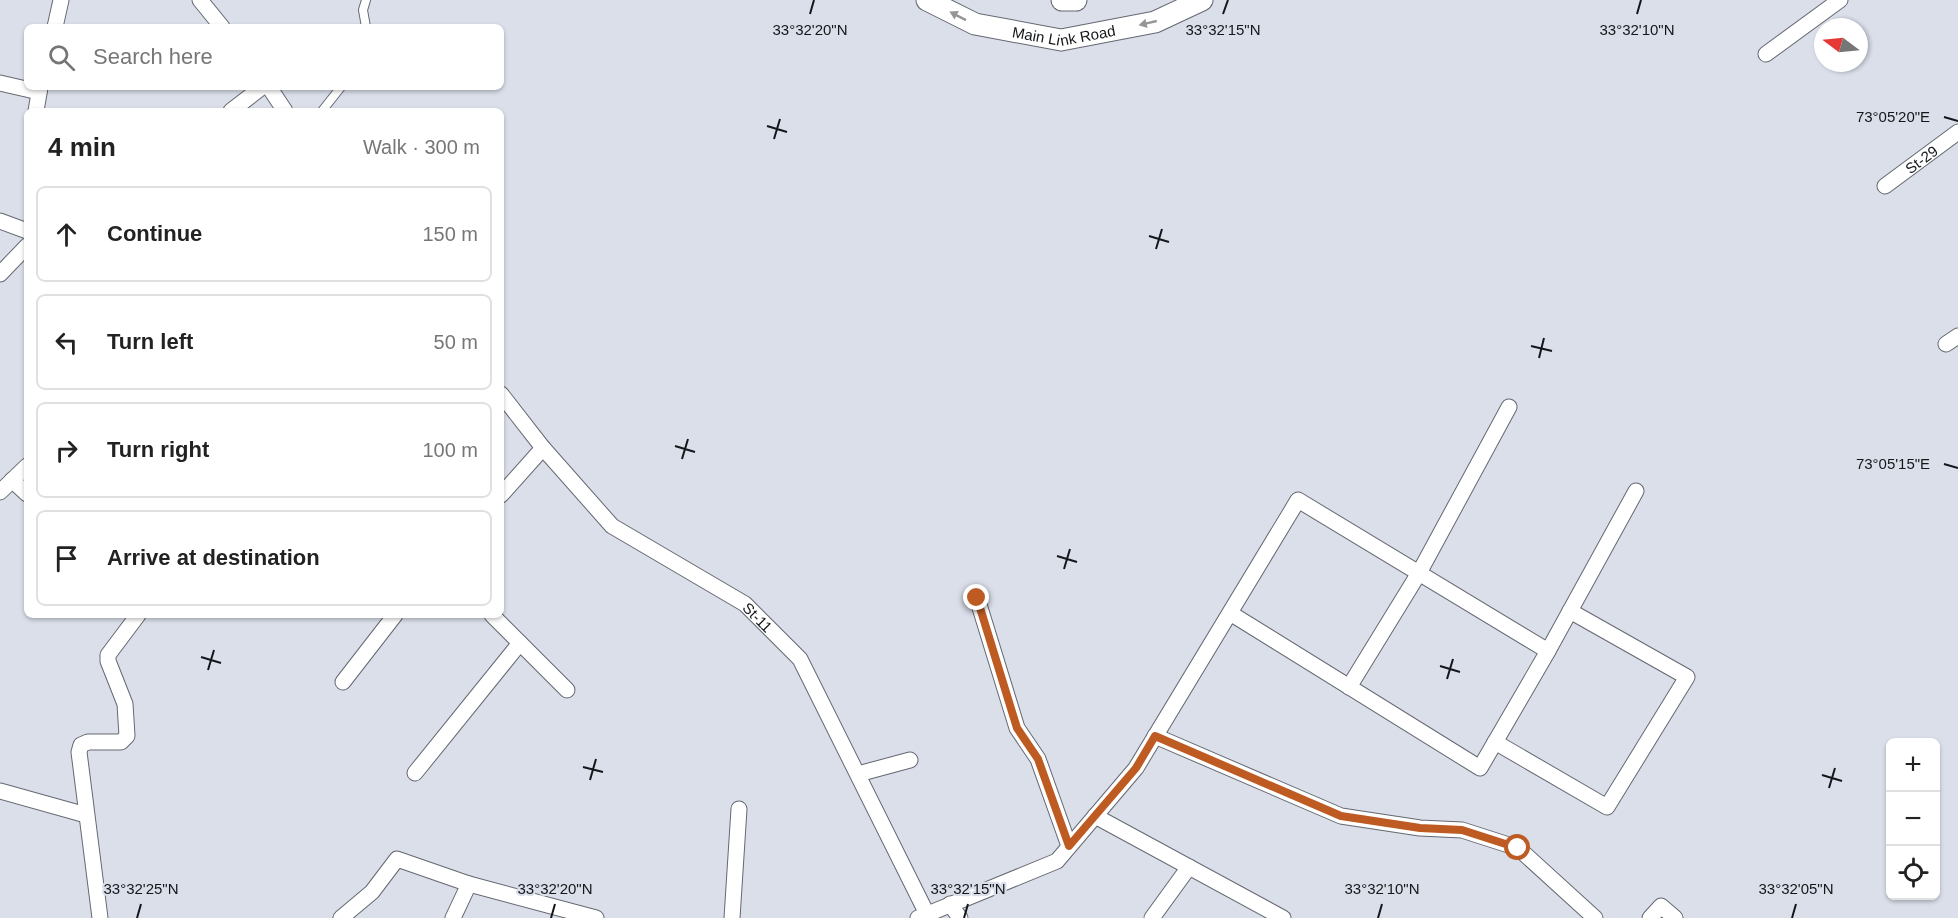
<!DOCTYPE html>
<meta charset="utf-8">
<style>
:root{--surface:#fff;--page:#f6f6f6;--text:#222;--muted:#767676;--line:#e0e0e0}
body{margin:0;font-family:Arial,sans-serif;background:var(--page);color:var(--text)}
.controls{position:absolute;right:18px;bottom:18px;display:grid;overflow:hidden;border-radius:9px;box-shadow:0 2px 4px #0004}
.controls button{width:54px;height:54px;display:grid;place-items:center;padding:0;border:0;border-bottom:2px solid var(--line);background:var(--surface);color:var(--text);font:30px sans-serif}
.compass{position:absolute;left:1814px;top:18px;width:54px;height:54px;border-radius:50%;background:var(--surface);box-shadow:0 2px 4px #0004;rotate:286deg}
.stop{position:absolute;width:18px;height:18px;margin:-14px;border:4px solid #be5b22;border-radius:50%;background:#fff}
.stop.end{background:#be5b22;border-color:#fff;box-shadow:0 2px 6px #0008}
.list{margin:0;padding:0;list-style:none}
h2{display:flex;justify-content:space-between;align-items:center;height:78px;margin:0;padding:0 24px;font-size:26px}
h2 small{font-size:20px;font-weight:400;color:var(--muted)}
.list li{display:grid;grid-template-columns:39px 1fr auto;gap:18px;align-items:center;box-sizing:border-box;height:96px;margin:0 12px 12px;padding:0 12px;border:2px solid var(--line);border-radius:9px}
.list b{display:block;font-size:22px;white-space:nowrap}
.list em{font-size:20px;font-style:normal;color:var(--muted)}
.icon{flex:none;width:33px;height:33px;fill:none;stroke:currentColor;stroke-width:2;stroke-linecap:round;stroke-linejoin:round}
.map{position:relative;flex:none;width:1958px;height:918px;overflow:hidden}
.search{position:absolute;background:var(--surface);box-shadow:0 2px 4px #0004;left:24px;top:24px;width:480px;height:66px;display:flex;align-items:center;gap:15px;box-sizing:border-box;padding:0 21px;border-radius:9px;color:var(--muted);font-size:22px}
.panel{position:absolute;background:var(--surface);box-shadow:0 2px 4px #0004;left:24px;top:108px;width:480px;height:510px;border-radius:9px}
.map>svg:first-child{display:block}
</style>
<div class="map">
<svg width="1958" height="918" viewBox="0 0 1958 918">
<rect width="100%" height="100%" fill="#dadfea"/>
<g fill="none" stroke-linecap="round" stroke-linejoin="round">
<defs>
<g id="lane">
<path d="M366 0 363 10 366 27"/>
<path d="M322 111 341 87"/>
</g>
<g id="street">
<path d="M200 0 222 27"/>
<path d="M55 27 61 0"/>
<path d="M1766 54 1840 0"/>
<path d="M0 83 39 92"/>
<path d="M269 87 285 111"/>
<path d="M36 111 40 87"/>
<path d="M231 111 262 87"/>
<path id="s1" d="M1885 186 1958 132"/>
<path d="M0 221 27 231"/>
<path d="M0 274 27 246"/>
<path d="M1946 344 1958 336"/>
<path id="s2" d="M501 394 543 448 612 526 745 604 800 659 927 914"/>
<path d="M12 480 27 494"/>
<path d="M0 492 27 466"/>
<path d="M501 495 543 448"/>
<path d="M977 598 1017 728 1038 759 1069 846"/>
<path d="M492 615 567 690"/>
<path d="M1548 651 1636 491"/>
<path d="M343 682 395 615"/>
<path d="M1349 687 1419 573 1509 407"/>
<path d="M1155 736 1341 816 1420 828 1462 830 1518 848 1595 918"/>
<path d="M1495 742 1607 807 1687 677 1570 611"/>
<path d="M415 773 520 643"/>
<path d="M858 774 910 760"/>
<path d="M0 791 86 815"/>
<path d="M1095 816 1283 918"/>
<path d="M950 904 960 918"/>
<path d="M100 918 79 752 81 745 88 742H121L127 736 125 704 108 661V655L138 615"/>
<path d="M341 918 372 892 397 859 469 884 596 918"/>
<path d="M453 918 469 884"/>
<path d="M732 918 739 809"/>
<path d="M918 918 1057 861 1136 768 1298 500 1548 651 1480 768 1230 613"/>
<path d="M1152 918 1189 867"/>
<path d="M1650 918 1661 906 1675 918"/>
</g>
<g id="secondary">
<path id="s3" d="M927 0 975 24 1061 40 1155 22 1202 0"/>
<path d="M1062 0H1076"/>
</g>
</defs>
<use href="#lane" stroke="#646871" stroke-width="10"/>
<use href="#street" stroke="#646871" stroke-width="17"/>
<use href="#secondary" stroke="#646871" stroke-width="23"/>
<use href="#lane" stroke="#fff" stroke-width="8"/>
<use href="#street" stroke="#fff" stroke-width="15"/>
<use href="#secondary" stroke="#fff" stroke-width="21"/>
</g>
<defs><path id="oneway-solid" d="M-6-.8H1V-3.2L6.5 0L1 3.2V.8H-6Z" transform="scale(1.5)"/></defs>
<g fill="#959698">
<use href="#oneway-solid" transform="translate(958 16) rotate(-153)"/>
<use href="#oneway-solid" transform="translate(1148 23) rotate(167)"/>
</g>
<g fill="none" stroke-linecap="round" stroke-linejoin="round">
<path stroke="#be5b22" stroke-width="8" d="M977 598 1017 728 1038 759 1069 846 1136 768 1155 736 1341 816 1420 828 1462 830 1518 848"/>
</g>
<path fill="none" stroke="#141619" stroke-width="2" d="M810 14 814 0M1223 14 1228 0M1637 14 1641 0M1944 117 1958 121M767 126 787 132M774 139 780 119M1149 236 1169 242M1156 249 1162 229M1531 346 1552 351M1539 358 1544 338M675 446 695 452M682 459 688 439M1944 464 1958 468M1057 556 1077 562M1064 569 1070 549M201 657 221 663M1440 666 1460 672M208 670 214 650M1447 679 1453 659M583 767 603 772M1822 775 1842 781M590 780 596 759M1829 788 1835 768M137 918 141 904M551 918 555 904M964 918 968 904M1378 918 1382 904M1792 918 1796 904"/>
<g text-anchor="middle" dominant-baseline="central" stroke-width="4.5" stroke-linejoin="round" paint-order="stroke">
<g font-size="15" fill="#141619" stroke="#dadfea">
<text stroke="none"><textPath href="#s3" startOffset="144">Main Link Road</textPath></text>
<text stroke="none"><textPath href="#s1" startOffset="45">St-29</textPath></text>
<text stroke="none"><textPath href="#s2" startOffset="345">St-11</textPath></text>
</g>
</g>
<g font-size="15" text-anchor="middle" fill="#141619" stroke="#dadfea" stroke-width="4.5" stroke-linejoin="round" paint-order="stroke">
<text x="810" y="35">33°32'20"N</text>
<text x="1223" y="35">33°32'15"N</text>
<text x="1637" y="35">33°32'10"N</text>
<text x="1893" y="122">73°05'20"E</text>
<text x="1893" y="469">73°05'15"E</text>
<text x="141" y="894">33°32'25"N</text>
<text x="555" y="894">33°32'20"N</text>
<text x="968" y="894">33°32'15"N</text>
<text x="1382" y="894">33°32'10"N</text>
<text x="1796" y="894">33°32'05"N</text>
</g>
</svg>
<div class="controls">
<button>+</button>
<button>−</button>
<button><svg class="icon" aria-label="locate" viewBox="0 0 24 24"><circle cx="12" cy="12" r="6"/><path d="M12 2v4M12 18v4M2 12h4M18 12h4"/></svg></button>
</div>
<svg class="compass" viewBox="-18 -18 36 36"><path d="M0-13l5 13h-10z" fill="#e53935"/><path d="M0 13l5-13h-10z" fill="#767676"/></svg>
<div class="stop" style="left:1518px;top:848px"></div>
<div class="stop end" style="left:977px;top:598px"></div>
<div class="search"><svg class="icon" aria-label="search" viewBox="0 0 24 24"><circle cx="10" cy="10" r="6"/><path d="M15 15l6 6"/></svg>Search here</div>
<section class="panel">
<h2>4 min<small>Walk · 300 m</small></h2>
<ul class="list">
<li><svg class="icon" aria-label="ahead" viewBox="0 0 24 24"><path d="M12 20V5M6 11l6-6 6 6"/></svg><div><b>Continue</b></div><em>150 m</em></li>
<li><svg class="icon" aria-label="left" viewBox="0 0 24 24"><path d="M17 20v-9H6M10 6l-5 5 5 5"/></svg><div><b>Turn left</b></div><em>50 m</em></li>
<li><svg class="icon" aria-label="right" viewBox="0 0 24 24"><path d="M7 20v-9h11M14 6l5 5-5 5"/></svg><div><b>Turn right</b></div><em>100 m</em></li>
<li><svg class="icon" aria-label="arrive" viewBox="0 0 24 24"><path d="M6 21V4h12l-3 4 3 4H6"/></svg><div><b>Arrive at destination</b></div></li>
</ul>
</section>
</div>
